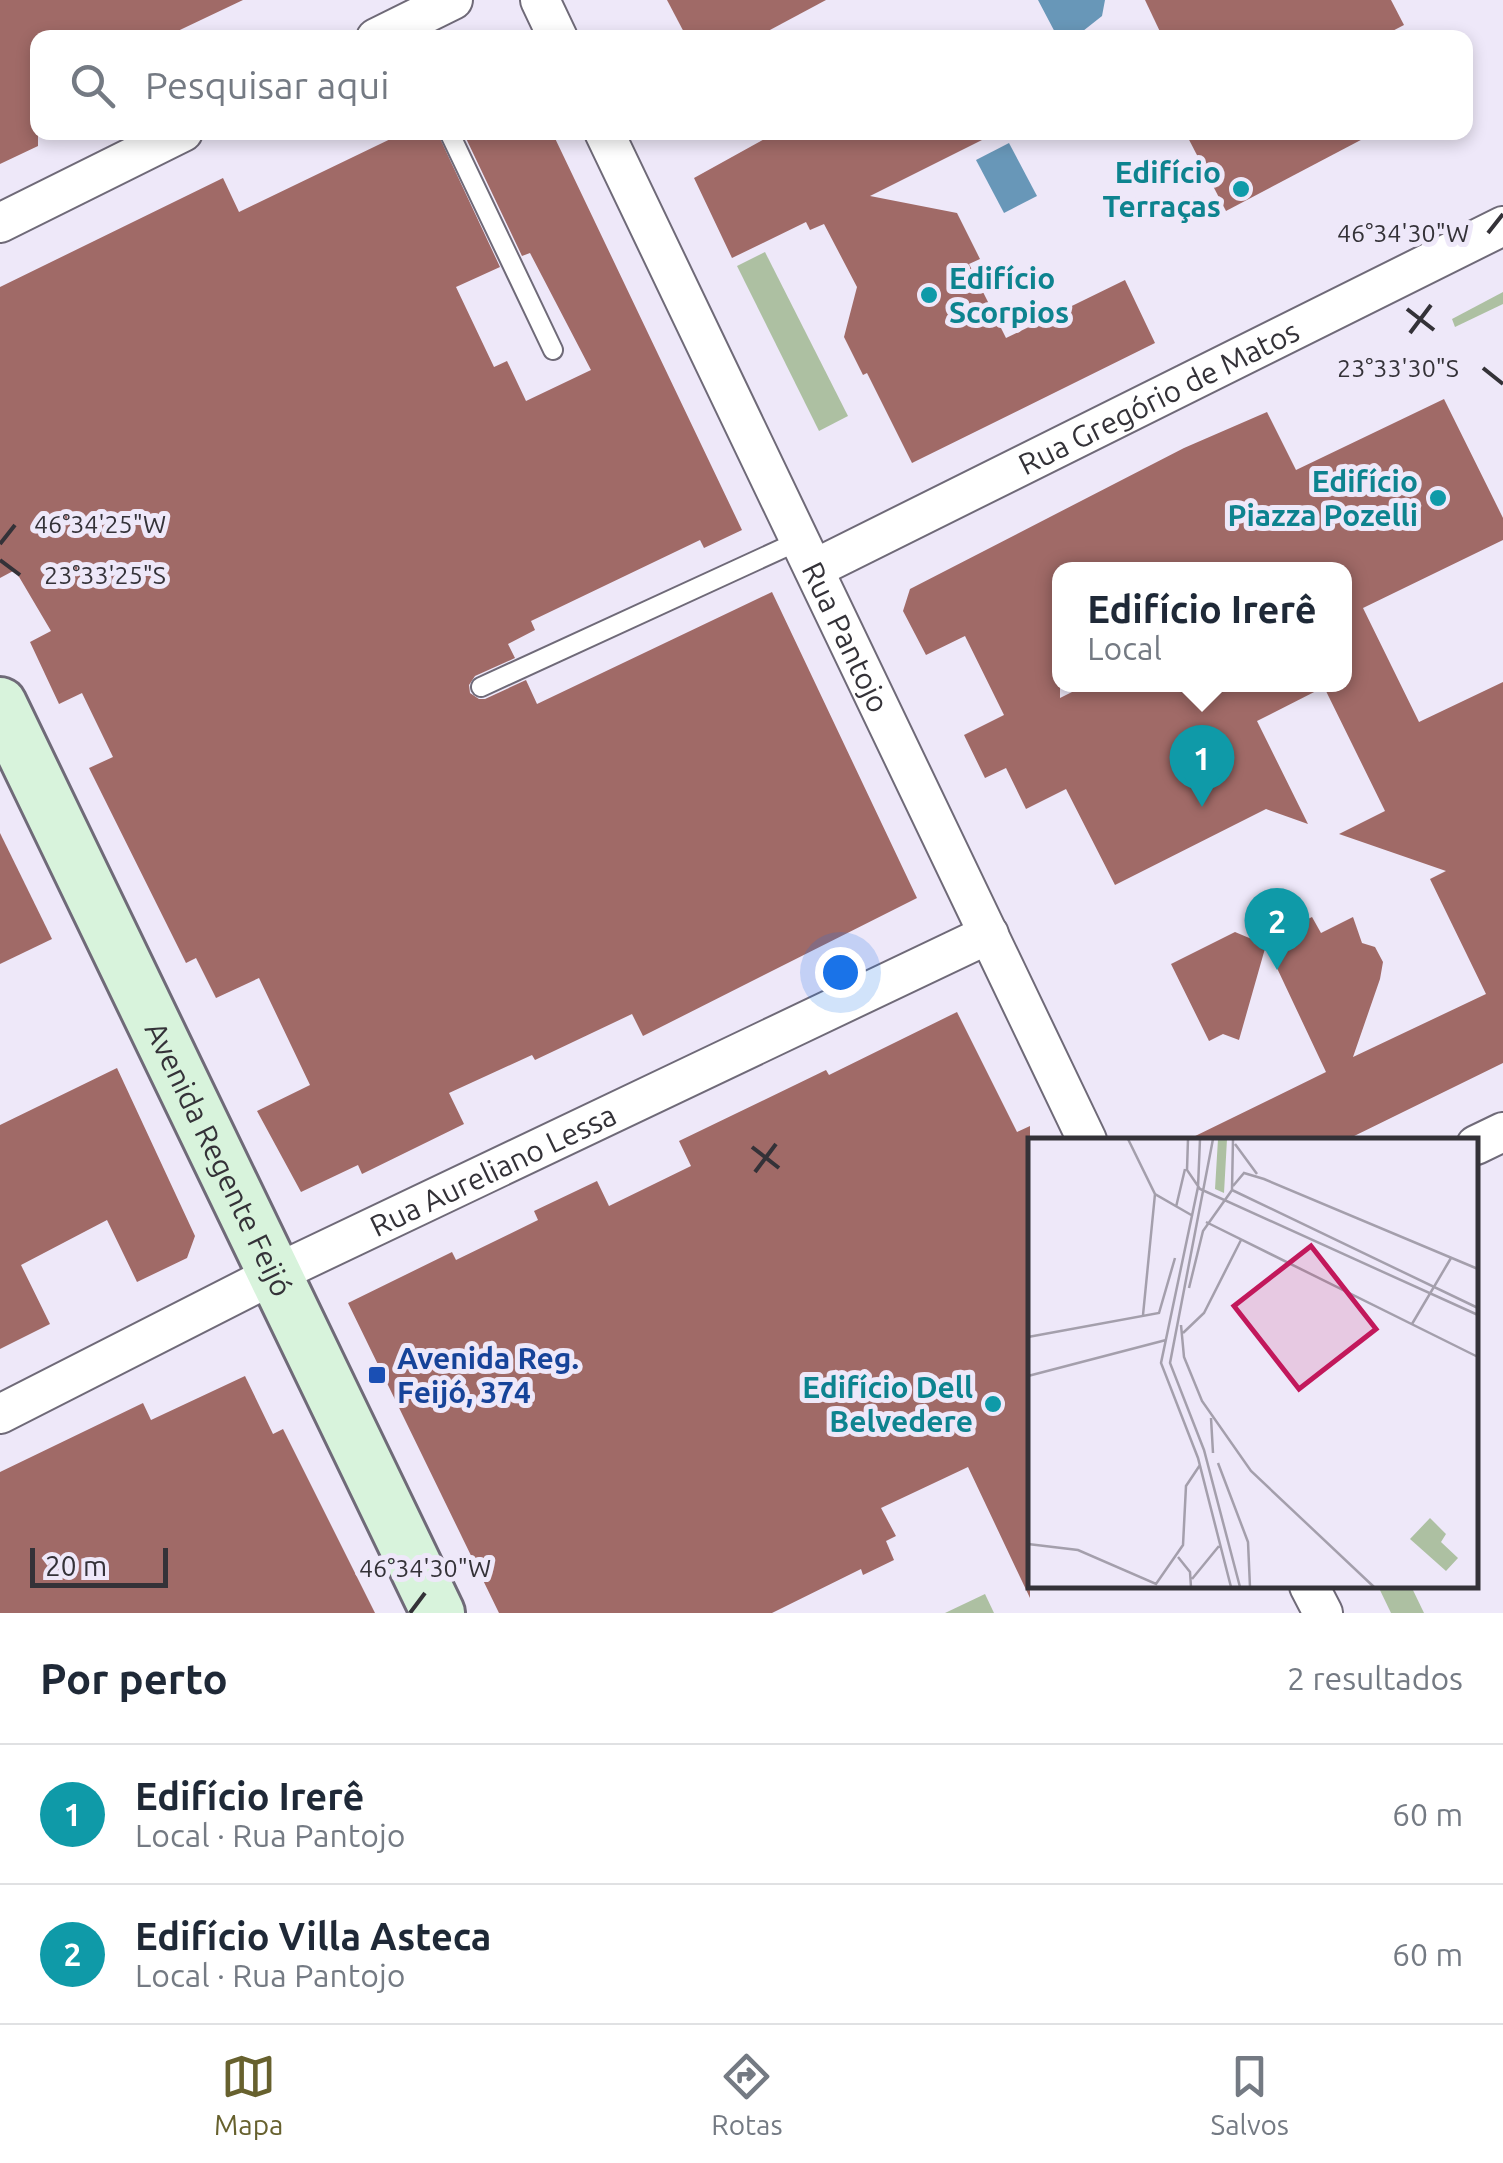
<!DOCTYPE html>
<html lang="pt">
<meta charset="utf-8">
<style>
:root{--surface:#fff;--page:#f2f2f3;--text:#1f2937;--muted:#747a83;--line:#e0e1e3;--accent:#67612e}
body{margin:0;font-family:Ubuntu,sans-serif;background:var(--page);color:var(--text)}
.scale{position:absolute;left:30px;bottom:25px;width:138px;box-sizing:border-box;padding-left:10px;border:5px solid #343238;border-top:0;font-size:28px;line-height:35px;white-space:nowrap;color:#343238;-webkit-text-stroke:8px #eee8f9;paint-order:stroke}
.you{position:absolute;left:840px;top:972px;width:35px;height:35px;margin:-25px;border:8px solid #fff;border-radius:50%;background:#1a73e8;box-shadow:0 0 0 15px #1a73e833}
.badge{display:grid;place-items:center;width:65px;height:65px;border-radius:50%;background:var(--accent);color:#fff;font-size:32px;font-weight:700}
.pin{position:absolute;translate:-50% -82px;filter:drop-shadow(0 2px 5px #0008)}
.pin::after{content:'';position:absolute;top:52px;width:35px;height:30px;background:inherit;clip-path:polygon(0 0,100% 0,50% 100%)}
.popup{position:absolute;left:1052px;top:562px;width:300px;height:130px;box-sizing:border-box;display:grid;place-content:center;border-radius:20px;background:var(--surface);filter:drop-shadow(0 2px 8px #0005);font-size:32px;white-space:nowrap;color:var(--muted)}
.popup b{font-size:38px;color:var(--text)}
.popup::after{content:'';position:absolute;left:50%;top:100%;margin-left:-20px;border:20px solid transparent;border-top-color:var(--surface)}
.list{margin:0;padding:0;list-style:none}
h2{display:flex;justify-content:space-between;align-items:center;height:130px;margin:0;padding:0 40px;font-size:42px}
h2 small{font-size:32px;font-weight:400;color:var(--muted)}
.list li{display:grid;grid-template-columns:65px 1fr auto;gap:30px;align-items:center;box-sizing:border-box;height:140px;padding:0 40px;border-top:2px solid var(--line)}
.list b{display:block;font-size:38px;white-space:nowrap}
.list p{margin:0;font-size:32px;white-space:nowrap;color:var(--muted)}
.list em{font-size:32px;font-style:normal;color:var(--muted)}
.icon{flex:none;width:55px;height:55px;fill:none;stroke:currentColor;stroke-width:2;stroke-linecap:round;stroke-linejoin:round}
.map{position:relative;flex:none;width:1503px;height:1613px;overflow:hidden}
.search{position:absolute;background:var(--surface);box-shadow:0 5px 15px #0003;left:30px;right:30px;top:30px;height:110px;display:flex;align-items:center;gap:25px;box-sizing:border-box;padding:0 35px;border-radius:20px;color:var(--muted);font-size:38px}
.sheet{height:410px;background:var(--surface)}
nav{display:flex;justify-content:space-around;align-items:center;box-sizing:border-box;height:140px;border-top:2px solid var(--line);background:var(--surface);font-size:28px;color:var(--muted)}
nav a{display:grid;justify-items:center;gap:5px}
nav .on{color:var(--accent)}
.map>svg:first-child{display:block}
</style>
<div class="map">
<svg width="1503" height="1613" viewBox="0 0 1503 1613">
<rect width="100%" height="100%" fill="#eee8f9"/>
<g fill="#adc0a2">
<path d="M765 252 848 416 819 431 737 266Z"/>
<path d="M1503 292V304L1455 327 1452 319Z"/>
<path d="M1378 1586H1411L1424 1613H1391Z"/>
<path d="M985 1594 994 1613H945Z"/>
</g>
<g fill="#6897b8">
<path d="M1038 0H1105L1102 16 1083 31 1085 37 1058 38Z"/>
<path d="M1009 143 1037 196 1004 213 976 160Z"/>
</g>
<g fill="#a06a67" fill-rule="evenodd">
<path d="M0 0H243L163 38H38V146L0 164Z"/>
<path d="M667 0H826L755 38H687Z"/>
<path d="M1145 0H1391L1404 25 1379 38H1163Z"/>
<path d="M405 132H437L500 267 456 287 494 367 507 361 526 401 591 370 530 253 522 256 463 132H552L742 530 704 548 700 540 531 621 535 630 508 644 515 658 475 676 469 685 470 693 479 699H485L526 680 537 704 772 592 917 898 643 1036 632 1014 535 1060 532 1055 449 1093 464 1124 362 1174 358 1165 301 1192 257 1111 310 1085 259 978 216 998 196 958 186 963 89 768 113 757 82 693 59 704 30 642 51 631 15 570 0 578V287L223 178 239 212Z"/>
<path d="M777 132H998L870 196 957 213 980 259 969 264 1006 338 1125 280 1155 343 912 463 867 373 863 375 844 337 857 287 824 224 810 230 806 222 732 258 694 178Z"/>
<path d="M1185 132H1376L1226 211Z"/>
<path d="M1444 399 1503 518V540L1363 608 1419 722 1503 682V1063L1346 1140H1187L1326 1072 1259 930 1295 913 1300 923 1312 917 1321 933 1353 917 1362 943 1375 947 1383 962 1380 979 1353 1057 1486 994 1430 879 1446 871 1339 834 1385 811 1324 687 1257 721 1308 824 1266 809 1115 885 1066 789 1026 809 1006 768 985 778 964 735 1004 715 965 636 926 655 903 611 910 589 1184 448 1267 412 1296 470ZM1060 570H1344V684H1088L1060 698Z"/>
<path d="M0 833 52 939 0 964Z"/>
<path d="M1235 932 1266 945 1239 1040 1223 1034 1209 1041 1171 964Z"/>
<path d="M957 1012 1017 1132 1030 1126V1598L968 1467 881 1508 896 1536 886 1541 894 1560 863 1575 861 1569 772 1613H499L348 1303 452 1252 456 1260 538 1220 534 1211 597 1181 609 1206 691 1166 679 1141 826 1070 829 1075Z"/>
<path d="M117 1068 195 1236 187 1258 137 1282 107 1220 21 1265 50 1324 0 1349V1125Z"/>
<path d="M245 1376 273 1434 283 1429 375 1613H0V1472L143 1403 151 1420Z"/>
</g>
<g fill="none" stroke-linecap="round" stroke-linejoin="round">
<defs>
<g id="lane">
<path d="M449 132 553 350"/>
<path d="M481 687 801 540"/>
</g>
<g id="street">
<path d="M540 0 558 38"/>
<path d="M376 38 453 0"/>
<path id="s1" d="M604 132 1087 1140"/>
<path d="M0 223 183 132"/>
<path id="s2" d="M814 569 1503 226"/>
<path d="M1476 1145 1503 1132"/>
<path id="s3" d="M0 1414 275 1274 989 934"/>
<path d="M1309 1586 1323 1613"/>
</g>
<g id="secondary">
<path id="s4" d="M0 704 438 1613"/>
</g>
</defs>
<use href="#lane" stroke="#6f6a78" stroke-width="22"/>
<use href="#street" stroke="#6f6a78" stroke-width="42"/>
<use href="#secondary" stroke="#6f6a78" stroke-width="58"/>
<use href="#lane" stroke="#fff" stroke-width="18"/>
<use href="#street" stroke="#fff" stroke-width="38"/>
<use href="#secondary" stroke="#d8f3dc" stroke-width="52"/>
</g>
<path fill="none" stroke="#343238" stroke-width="4" d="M1488 233 1503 214M1407 309 1434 330M1410 333 1431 305M1483 368 1503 384M0 544 15 525M0 560 20 575M752 1147 779 1168M755 1172 776 1144M410 1613 425 1593"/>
<g fill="#0f9aa8" stroke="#eee8f9" stroke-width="4">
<circle cx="1241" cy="189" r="10"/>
<circle cx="929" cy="295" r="10"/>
<circle cx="1438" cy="498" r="10"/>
<circle cx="993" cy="1404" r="10"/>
</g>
<rect fill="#1a4fb4" stroke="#eee8f9" stroke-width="4" x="367" y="1365" width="20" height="20" rx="5"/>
<g text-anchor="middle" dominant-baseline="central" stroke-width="10" stroke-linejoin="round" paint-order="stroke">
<g font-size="30" font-weight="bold" fill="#0d838f" stroke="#eee8f9" text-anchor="end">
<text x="1221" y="172">Edifício<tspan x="1221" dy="34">Terraças</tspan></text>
<text x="949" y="278" text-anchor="start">Edifício<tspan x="949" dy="34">Scorpios</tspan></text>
<text x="1418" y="481">Edifício<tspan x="1418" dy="34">Piazza Pozelli</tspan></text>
<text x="973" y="1387">Edifício Dell<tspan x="973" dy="34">Belvedere</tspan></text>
</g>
<g font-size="30" fill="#343238" stroke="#eee8f9">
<text stroke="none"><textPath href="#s2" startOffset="385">Rua Gregório de Matos</textPath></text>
<text stroke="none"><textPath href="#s1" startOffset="560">Rua Pantojo</textPath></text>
<text stroke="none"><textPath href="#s4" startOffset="505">Avenida Regente Feijó</textPath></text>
<text stroke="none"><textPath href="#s3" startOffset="550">Rua Aureliano Lessa</textPath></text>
</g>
<g font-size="30" font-weight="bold" fill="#164399" stroke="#eee8f9" text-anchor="start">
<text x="397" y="1358">Avenida Reg.<tspan x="397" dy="34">Feijó, 374</tspan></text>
</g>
</g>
<g transform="translate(1028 1138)">
<rect width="450" height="450" fill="#eee8f9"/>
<path d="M190 1H199L196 55 187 51ZM402 380 418 396 413 404 430 420 418 433 382 401Z" fill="#adc0a2"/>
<path fill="none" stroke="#a49fac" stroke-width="2.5" d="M100 1 127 56 165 78M160 1 159 32 172 51 450 177M172 1 170 49 133 225 170 320 203 449M185 1 142 225 176 312 212 449M207 6 229 36M205 48 216 35 236 41 450 131M204 52 450 170M148 69 157 31M178 84 450 219M161 150 175 93 204 52 205 1M115 177 127 56M384 186 423 120M153 187 156 219 174 263 223 333 346 449M155 195 176 175 213 102M0 199 131 175 147 120M0 238 138 202M183 280 185 315M190 325 220 404 222 449M0 406 50 412 128 446 155 407 158 348 172 327M150 419 162 434 163 449M164 441 191 408"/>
<path fill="#c2185b" fill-opacity="0.15" stroke="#c2185b" stroke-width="5" d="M283 108 348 191 271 251 206 168Z"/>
<rect width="450" height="450" fill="none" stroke="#343238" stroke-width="5"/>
</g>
<g font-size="25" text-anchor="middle" fill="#343238" stroke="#eee8f9" stroke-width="10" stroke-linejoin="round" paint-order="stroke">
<text x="1403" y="242">46°34'30"W</text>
<text x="1398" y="377">23°33'30"S</text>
<text x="100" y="533">46°34'25"W</text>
<text x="105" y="584">23°33'25"S</text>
<text x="425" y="1577">46°34'30"W</text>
</g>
</svg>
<div class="scale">20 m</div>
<div class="you"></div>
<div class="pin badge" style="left:1202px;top:807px;background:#0f9aa8">1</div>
<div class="popup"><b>Edifício Irerê</b>Local</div>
<div class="pin badge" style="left:1277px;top:970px;background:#0f9aa8">2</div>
<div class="search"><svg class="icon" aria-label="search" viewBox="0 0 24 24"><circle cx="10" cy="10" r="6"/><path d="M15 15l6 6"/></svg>Pesquisar aqui</div>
</div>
<section class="sheet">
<h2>Por perto<small>2 resultados</small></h2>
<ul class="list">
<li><span class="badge" style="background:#0f9aa8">1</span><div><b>Edifício Irerê</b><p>Local · Rua Pantojo</p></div><em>60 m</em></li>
<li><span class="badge" style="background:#0f9aa8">2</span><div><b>Edifício Villa Asteca</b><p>Local · Rua Pantojo</p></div><em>60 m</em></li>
</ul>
</section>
<nav>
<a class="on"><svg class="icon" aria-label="map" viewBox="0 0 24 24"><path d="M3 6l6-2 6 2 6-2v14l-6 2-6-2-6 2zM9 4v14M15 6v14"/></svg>Mapa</a>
<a><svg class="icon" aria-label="directions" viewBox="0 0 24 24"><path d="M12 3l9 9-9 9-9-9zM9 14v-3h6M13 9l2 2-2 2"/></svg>Rotas</a>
<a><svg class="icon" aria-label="saved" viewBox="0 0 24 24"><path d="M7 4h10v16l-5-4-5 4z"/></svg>Salvos</a>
</nav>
